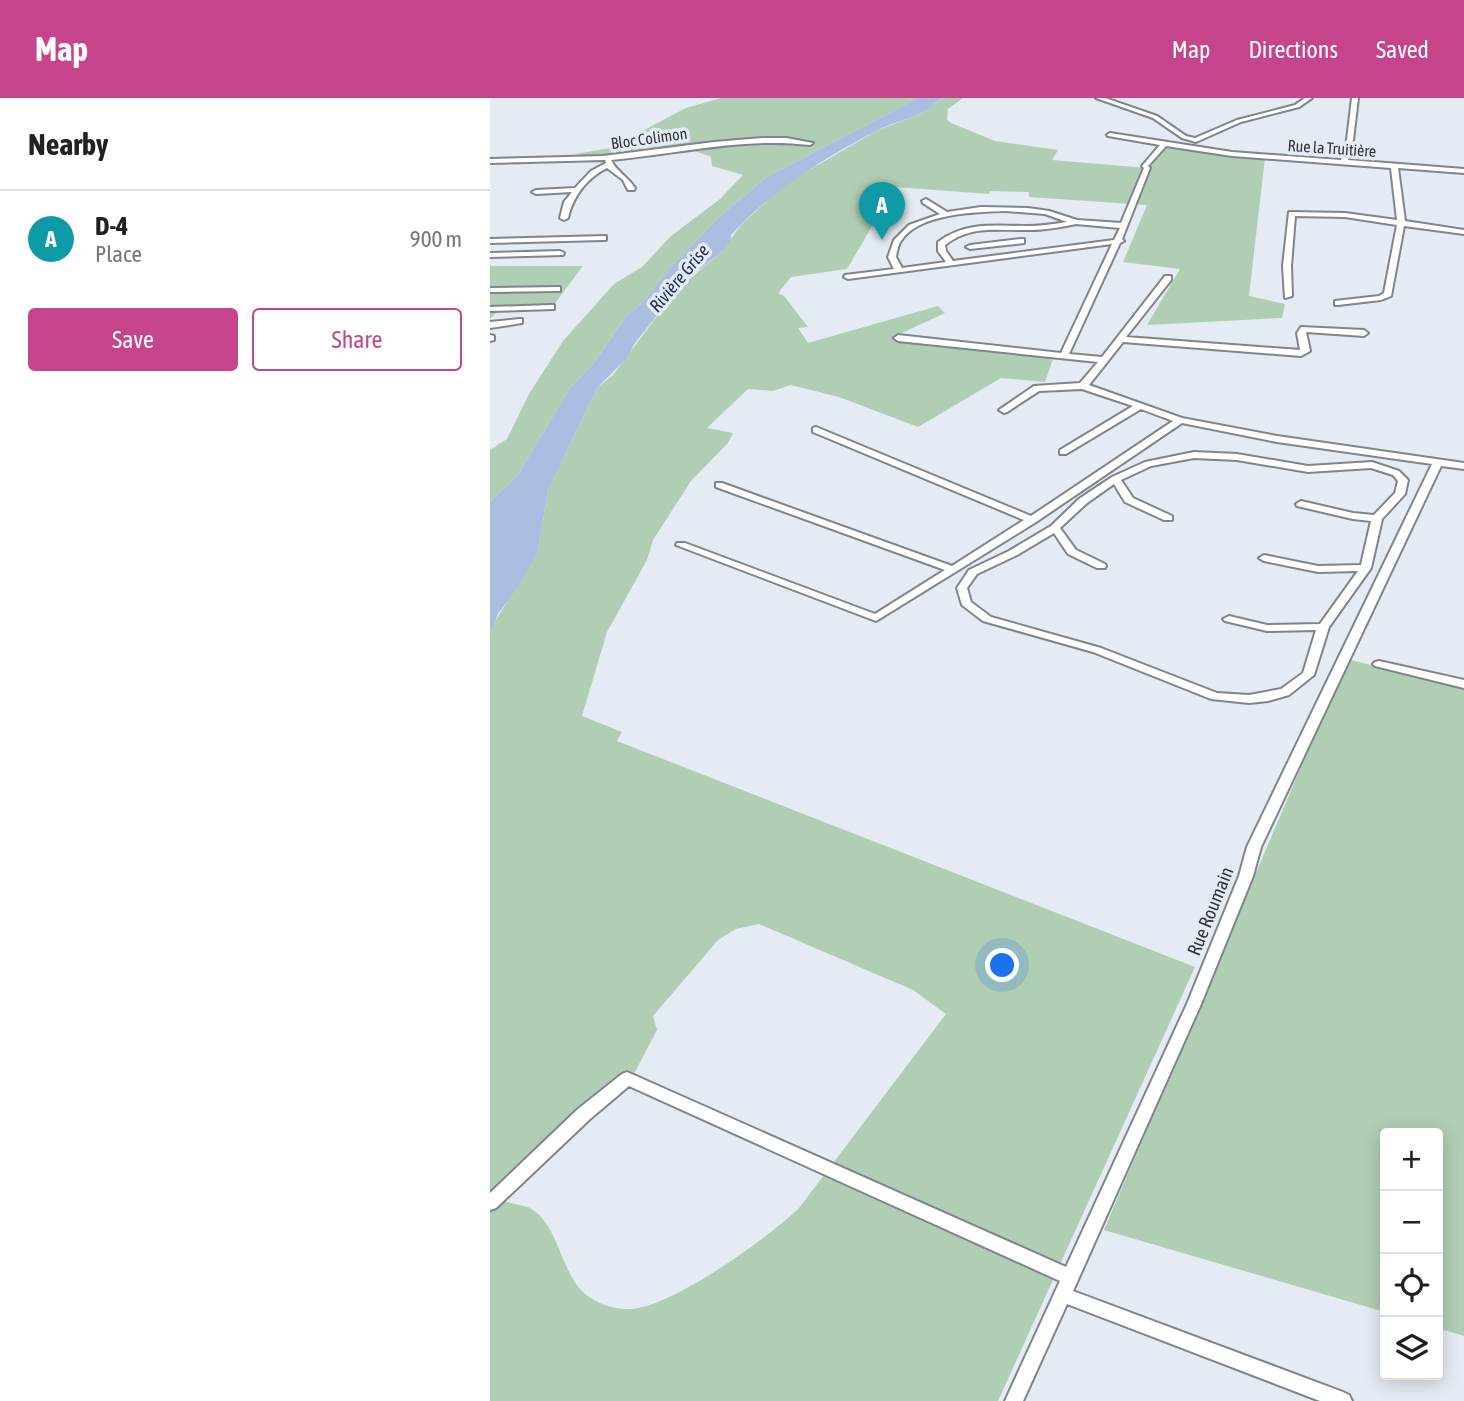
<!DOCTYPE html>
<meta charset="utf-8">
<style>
:root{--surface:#fff;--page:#f2f2f2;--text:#202124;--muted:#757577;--line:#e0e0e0;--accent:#c6448b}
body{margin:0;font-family:"Asap Condensed",sans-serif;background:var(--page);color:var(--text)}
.controls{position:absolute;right:21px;bottom:21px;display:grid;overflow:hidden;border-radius:7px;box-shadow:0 4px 18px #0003}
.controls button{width:63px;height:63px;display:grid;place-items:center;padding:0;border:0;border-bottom:2px solid var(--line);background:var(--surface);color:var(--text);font:35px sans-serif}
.you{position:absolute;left:513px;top:868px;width:24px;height:24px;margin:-18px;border:5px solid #fff;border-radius:50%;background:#1a73e8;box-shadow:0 0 0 10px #1a73e833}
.badge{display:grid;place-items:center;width:46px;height:46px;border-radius:50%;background:var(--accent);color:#fff;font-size:23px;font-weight:700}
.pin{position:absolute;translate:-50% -58px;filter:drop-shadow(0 2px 4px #0008)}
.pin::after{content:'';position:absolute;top:37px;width:24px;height:21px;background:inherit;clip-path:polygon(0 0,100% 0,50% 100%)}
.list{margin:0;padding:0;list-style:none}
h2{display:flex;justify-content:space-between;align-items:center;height:91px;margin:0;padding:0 28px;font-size:30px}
h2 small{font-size:23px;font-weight:400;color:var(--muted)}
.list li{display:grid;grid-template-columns:46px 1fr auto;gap:21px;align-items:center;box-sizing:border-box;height:98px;padding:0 28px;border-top:2px solid var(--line)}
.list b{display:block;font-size:26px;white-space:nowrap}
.list p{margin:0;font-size:23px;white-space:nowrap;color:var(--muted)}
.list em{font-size:23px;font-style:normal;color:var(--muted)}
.actions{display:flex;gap:14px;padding:21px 28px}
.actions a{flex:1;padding:16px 0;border:2px solid var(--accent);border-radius:7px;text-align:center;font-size:24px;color:var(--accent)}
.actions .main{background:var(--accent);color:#fff}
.icon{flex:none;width:38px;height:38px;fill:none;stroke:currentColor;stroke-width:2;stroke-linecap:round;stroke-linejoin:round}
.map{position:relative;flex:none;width:974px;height:1303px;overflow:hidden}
header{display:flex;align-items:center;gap:42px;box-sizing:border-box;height:98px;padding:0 35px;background:var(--accent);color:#fff}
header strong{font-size:33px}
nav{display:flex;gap:38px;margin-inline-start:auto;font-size:24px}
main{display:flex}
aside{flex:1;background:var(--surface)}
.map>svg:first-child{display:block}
</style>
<header>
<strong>Map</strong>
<nav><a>Map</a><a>Directions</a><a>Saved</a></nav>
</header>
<main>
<aside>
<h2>Nearby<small></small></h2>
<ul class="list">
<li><span class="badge" style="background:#0f9aa8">A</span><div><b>D-4</b><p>Place</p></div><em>900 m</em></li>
</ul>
<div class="actions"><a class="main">Save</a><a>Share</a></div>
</aside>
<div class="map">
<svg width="974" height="1303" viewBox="0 0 974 1303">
<rect width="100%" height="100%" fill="#e4ebf2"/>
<g fill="#b0ceb4" fill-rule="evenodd">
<path d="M231 0H428L277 79 228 120 180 170 150 207 137 217 104 265 80 290 28 377 0 404V352L17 341 39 296 73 243 124 186 152 169 181 138 230 101 253 77 222 68 221 59C202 50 177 47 156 50 133 53 109 65 86 56L120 50 196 10Z"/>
<path d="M452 0H473L458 11 457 21 461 25 505 43 568 52 562 62 657 70 675 50 775 60 759 198 795 206 792 220 657 227 690 171 633 164 657 107 539 99V94L500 93 499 96 405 89 357 171 301 179 288 195 294 198 318 229 308 230 318 245 448 208 455 215 403 239 407 243 564 258 555 284 511 280 428 329 349 299 301 287 283 293 258 291 217 330 243 335 238 345 201 383 163 442 157 462 117 534 92 618 132 634 127 643 705 869 508 1303H0V536L3 527 48 453 58 392 107 290 123 277 185 194 231 154 251 127 297 85 388 32 431 16ZM269 826 423 892 456 916 309 1110C278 1140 185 1207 142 1211 123 1212 103 1205 90 1191 70 1168 67 1125 40 1110 33 1107 22 1106 14 1103L145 974 167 932 163 918 228 842 246 831Z"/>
<path d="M0 168H93L63 208 11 210 0 221Z"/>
<path d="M857 561 974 590V1238L948 1230V1035H895V1214L614 1132Z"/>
</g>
<path fill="#abbde0" d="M428 0H452C444 5 439 12 430 16 417 22 402 25 390 31 335 59 283 92 241 137L240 144 231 154 192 186 145 245 136 261 107 290 58 392 48 453 30 486 8 516 0 536V404L28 377 80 290 104 265 137 217 150 207 180 170 228 120 277 79Z"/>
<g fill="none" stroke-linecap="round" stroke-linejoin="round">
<defs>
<g id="minor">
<path d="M606 0H615L667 18 696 38 705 40 747 22 805 7 815 0H822L809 9 751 24 706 44 692 40 663 20Z"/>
<path d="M862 0H868L863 42 858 62 974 71V75L908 70 915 123 974 132V136L914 128 901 198 891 202 848 207H845V203L889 198 894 195 907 127 855 119 805 118 801 168 802 198 795 200 793 168 799 114 855 115 907 122 901 70 742 58 676 48 658 68 660 70 632 141 634 143 630 145 579 256 612 259 675 178H681V182L636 239 810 252 807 235 811 229 874 232 878 235 874 238 816 234 820 253 811 258 633 244 599 287 692 320 787 338 974 365V371L951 368 771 749 763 778 711 906 583 1193 853 1294 859 1297 862 1303H830L577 1206 533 1303H515L570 1183 139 988 100 1021 6 1110 0 1112V1095L88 1011 132 976 137 974 576 1169 697 906 749 778 757 749 942 366 787 344 692 325 546 424 386 523 186 447 187 445H195L385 516 455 472 226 389V385H232L462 468 534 422 323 334V330L326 329 541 418 683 323 651 311 576 356H570V352L643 308 592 291 549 293 517 314 514 315 509 312 544 288 590 285 608 264 408 243 404 240 408 237 571 255 622 146 358 181 354 179 355 177 404 171 398 159 404 142 419 127 450 116 433 105 432 103 436 101 457 114 491 109 538 110 559 113 587 122 631 125 654 70 652 68 670 47 618 38 617 37 620 35 742 54 851 62 857 42ZM516 113 555 116 577 124C564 126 551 128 538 128 505 128 476 123 448 144V153L456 164 412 170 406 159C407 154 408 147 411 143 428 115 487 114 516 113ZM586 126 630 130 624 142 463 163 456 153 455 147C481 126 510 133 541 132 556 132 571 129 586 126Z"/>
<path d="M272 40H296L323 45 320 47C252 39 188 56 121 62 125 72 138 79 145 90L144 92H138L133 82 117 70C97 80 83 98 78 120L74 122 70 120 74 104 82 94 46 96 42 94 46 92 85 90 101 73 116 65 115 62 0 65V61L113 58 224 44Z"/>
<path d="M116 138V142H113L0 145V141Z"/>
<path d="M531 141H534V145L480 151 476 149 480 147Z"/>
<path d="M70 153 74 155 73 157 0 159V155Z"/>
<path d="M70 189V193H67L0 194V190Z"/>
<path d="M61 207H64V211L0 213V209Z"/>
<path d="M29 221H32V225L0 230V224Z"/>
<path d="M0 237 4 238V242L0 243Z"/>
<path d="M704 354 747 356 818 368 882 364 909 373 918 382 915 396 892 421 881 470 839 529 824 577 799 597 778 603 759 605 721 601 603 554 493 523 472 507 467 490 479 472 519 453 561 428 589 401 622 379 655 364ZM704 360 747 362 818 374 881 370 903 377 908 383 905 395 884 417 863 415 811 403 806 406 807 408 863 421 881 423 871 467 828 468 774 457 769 460 774 463 828 474 868 473 830 526 777 527 739 518 733 521 735 523 777 533 826 532 813 575 791 591 759 597 727 595 611 550 501 519 481 504 477 490 487 476 527 457 564 435 578 456 607 470H615L616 468 615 466 586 452 570 430 597 405 624 386 635 404 674 422H682V418L643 400 631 382 661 368Z"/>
<path d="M889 563 974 582V590L885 568 883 566 885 564Z"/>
</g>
</defs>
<use href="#minor" stroke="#7f858c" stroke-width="4"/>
<use href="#minor" fill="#fff" fill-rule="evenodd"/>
</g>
<g text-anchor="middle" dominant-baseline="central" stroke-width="7" stroke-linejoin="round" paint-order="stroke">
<g font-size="16" fill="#333639" stroke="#e4ebf2">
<text transform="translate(159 40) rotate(-8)">Bloc Colimon</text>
<text transform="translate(842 50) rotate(4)">Rue la Truitière</text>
</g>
<g font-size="18" font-style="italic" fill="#182c58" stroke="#e4ebf2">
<text transform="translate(189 180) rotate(-50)">Rivière Grise</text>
</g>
<g font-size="19" fill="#333639" stroke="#e4ebf2">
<text transform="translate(720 813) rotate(-68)">Rue Roumain</text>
</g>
</g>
</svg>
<div class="controls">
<button>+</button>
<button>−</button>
<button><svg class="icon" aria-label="locate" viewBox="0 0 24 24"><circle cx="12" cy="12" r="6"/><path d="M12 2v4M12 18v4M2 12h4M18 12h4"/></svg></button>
<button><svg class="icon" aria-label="layers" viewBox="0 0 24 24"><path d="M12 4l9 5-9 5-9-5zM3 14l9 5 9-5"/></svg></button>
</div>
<div class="you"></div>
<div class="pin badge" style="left:392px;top:142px;background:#0f9aa8">A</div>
</div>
</main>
